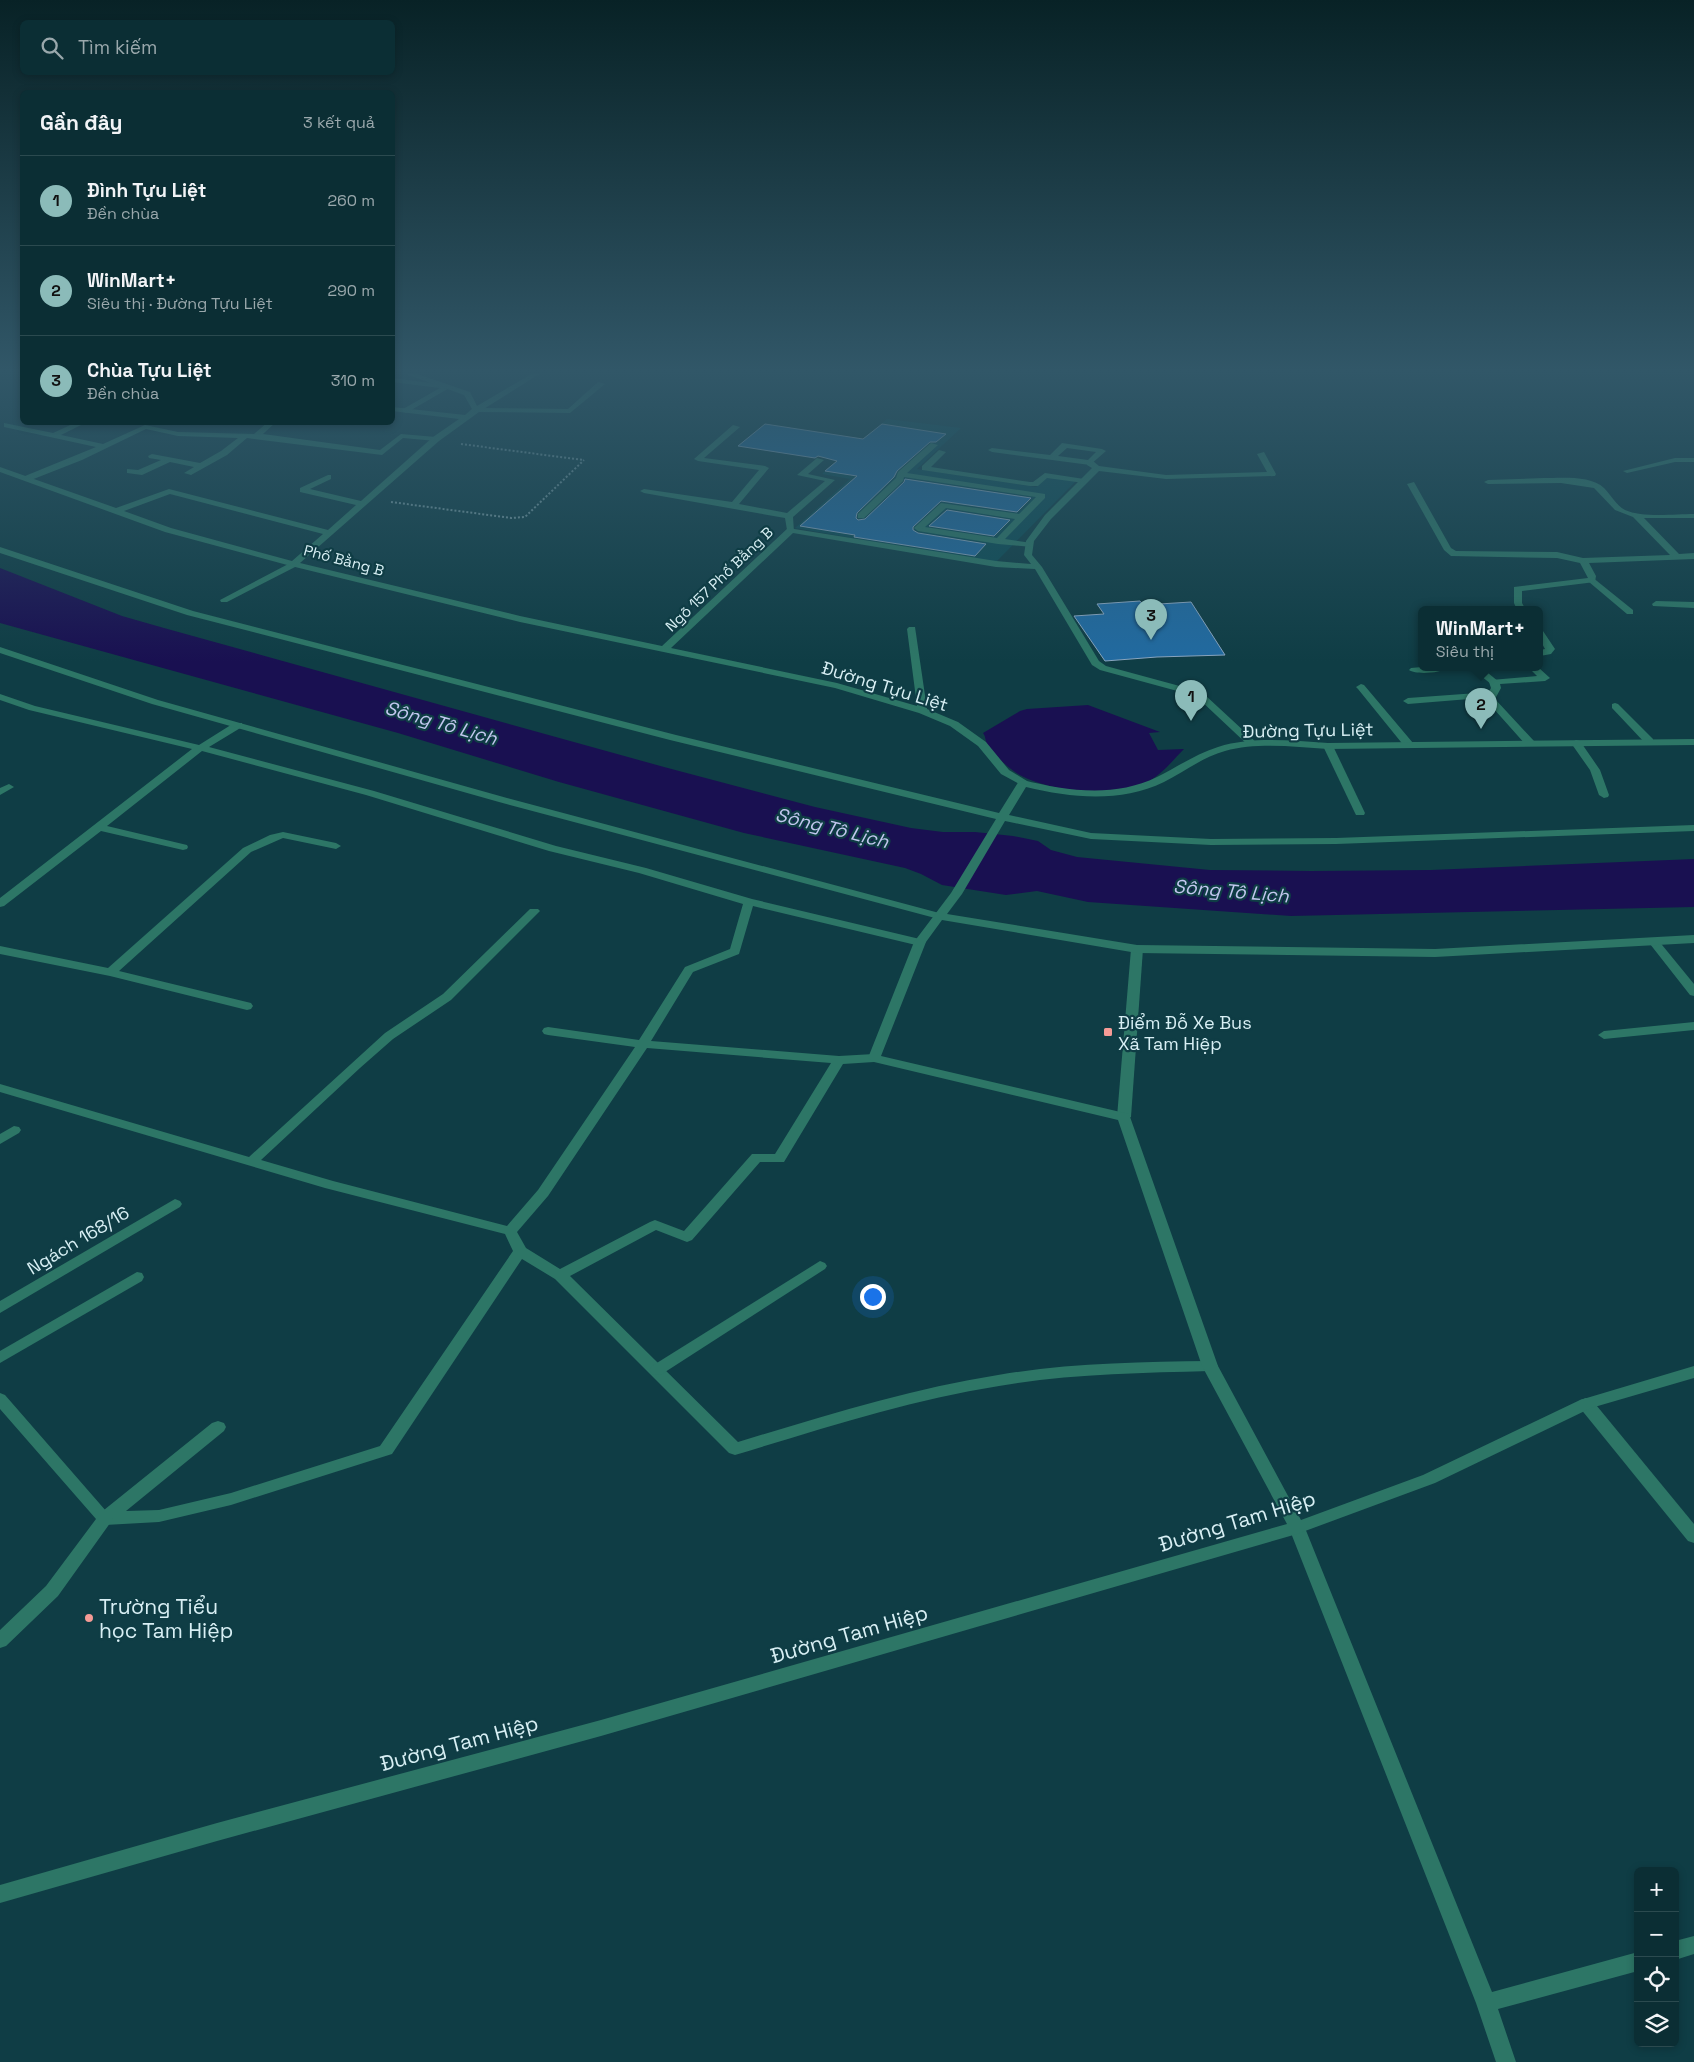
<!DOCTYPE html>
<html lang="vi">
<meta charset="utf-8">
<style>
:root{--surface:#0b2e34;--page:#193a40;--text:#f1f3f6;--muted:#9aa8ac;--line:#2b4a4f;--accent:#8bbbb9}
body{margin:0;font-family:"Space Grotesk",sans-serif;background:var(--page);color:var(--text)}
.controls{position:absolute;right:15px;bottom:15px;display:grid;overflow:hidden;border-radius:8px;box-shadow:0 2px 8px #0003}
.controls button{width:45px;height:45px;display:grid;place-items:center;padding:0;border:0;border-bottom:1px solid var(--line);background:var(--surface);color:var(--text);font:25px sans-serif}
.you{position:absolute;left:872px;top:1296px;width:18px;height:18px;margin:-12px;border:4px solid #fff;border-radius:50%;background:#1a73e8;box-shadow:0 0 0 8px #1a73e833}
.badge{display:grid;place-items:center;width:32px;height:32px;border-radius:50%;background:var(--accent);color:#111;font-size:16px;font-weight:700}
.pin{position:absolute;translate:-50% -41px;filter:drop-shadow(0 1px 2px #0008)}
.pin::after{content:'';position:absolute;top:26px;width:18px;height:15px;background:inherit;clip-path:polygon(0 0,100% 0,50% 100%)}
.popup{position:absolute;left:1418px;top:606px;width:125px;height:65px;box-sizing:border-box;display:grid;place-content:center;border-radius:8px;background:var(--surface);filter:drop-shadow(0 1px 4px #0005);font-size:16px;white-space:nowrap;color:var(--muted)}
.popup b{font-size:19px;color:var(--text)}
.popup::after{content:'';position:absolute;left:50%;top:100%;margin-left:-10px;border:10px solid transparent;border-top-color:var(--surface)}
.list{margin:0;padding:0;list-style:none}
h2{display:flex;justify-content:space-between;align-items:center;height:65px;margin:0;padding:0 20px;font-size:21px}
h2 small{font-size:16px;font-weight:400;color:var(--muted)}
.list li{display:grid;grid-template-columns:32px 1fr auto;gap:15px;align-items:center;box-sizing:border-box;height:90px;padding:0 20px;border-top:1px solid var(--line)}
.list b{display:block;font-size:19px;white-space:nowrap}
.list p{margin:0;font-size:16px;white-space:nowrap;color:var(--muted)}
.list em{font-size:16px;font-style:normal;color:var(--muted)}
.icon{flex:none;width:28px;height:28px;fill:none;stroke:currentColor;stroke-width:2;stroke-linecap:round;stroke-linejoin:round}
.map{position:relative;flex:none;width:1694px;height:2062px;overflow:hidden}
.search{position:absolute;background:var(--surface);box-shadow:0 2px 8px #0003;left:20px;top:20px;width:375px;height:55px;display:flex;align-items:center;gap:12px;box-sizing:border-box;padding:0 18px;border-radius:8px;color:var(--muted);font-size:19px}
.panel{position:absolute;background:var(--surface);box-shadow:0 2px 8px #0003;left:20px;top:90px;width:375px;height:335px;border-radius:8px}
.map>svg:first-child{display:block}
</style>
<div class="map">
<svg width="1694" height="2062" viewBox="0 0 1694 2062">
<rect width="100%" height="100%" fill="#0f3d45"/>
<path fill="#0c4b54" d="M887 419 961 428 917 469 1036 487 1047 477 1076 481 995 563 795 528 850 479 822 474Z"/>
<g fill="#191051">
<path d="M0 568 122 616 164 628 664 767 815 807 911 828 943 832H975L1013 836 1038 841 1051 850 1077 857 1210 870 1311 871 1431 870 1694 859V907L1291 916 1088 902 1037 891 1006 895 942 885 921 874 905 868 744 833 559 782 398 733 0 623Z"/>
<path d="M1088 705 1160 732 1149 733 1158 750 1184 749C1170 763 1163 774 1144 784 1114 799 1037 791 1011 769 1005 765 989 749 987 744 985 740 986 737 983 733L1020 711 1027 709Z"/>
</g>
<g fill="#216aa0" stroke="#89a5bf">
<path d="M765 424 863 439 882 424 946 434 936 442H930L897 471 894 477 857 513 856 518 858 520 865 519 904 482 905 479 1031 498 1017 512 941 501 913 527V530L918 533 986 544 975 556 854 537 855 535 800 526 857 476 825 471 837 461 818 456 815 458 738 446Z"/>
<path d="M947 510 1010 520 994 536 929 526Z"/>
<path d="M1140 601 1143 605 1191 602 1225 655 1157 657 1105 661 1074 616 1104 614 1097 604Z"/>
</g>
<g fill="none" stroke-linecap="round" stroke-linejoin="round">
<g stroke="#76989f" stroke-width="2" stroke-dasharray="2 2" stroke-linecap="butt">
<path d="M461 444 583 460"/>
<path d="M391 502 511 518 525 517 584 460"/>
</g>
<g fill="#2d7666" fill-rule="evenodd">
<path d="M392 378 447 385 451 387 406 413 402 411 403 409 440 388 392 382Z"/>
<path d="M598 382 605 384 570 413 476 412 472 410 476 408 568 409Z"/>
<path d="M77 422H87L61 435 103 444 145 425 178 432 254 434 268 422H276L263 434 380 450 401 434 436 437 440 439 436 441 403 438 382 455 247 438 227 455 191 475 184 473 194 467 170 462 142 475 127 473V469L138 470 161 460 149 458 148 456 152 454 200 463 221 451 238 438 178 436 146 429 82 460 31 480H25V476L96 447 4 427V423L53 433Z"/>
<path d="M733 425 740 427 704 458 765 466 769 468 739 504 787 513 825 481 797 475 817 458 824 460 808 474 835 480 793 517 794 532 787 530 785 518 644 493 640 491 644 489 732 502 759 470 698 461 694 459Z"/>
<path d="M931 443 938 445 907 473 1045 494V498L1005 539 1032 543V547L998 544 918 531 914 528 941 503 1019 514 1036 497 904 477 903 481 864 518H858V514L896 478 898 472ZM946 508 1015 519 997 538 925 527Z"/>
<path d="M1062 443 1102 449 1106 451 1090 465 992 452 988 450 992 448 1050 455ZM1067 448 1096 452 1088 460 1058 456Z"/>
<path d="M939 450 946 452 931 467 1030 482H1033L1045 473 1084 479 1088 481 1084 483 1047 478 1038 486H1030L922 470V466Z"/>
<path d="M294 561 298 564 297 566 227 602H221L220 600Z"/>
<path d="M1592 577 1633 610V614H1627L1589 582V578Z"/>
<path d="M1422 667V668H1448C1441 673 1416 675 1409 670L1411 668Z"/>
<path d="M1471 668H1482L1499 682 1494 685 1491 684Z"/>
<path d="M1491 692 1494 693V697L1408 704 1403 701 1408 698Z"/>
<path d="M0 694 35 706 199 745 234 723H242V727L209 747 374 791 556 846 646 868 752 899 924 940 926 942 924 944 920 946 753 906 739 954 693 972 651 1041 839 1056 874 1054 880 1058 874 1062 843 1064 784 1162H760L692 1240 687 1242 656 1230 570 1276 738 1442C824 1416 910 1389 998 1375 1068 1363 1139 1362 1210 1361L1215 1362 1218 1366 1215 1370 1210 1371C1139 1373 1068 1374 999 1386 909 1400 822 1429 735 1455L729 1453 555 1279 522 1259 392 1454 231 1505 159 1522 105 1525 99 1524 97 1519 99 1514 212 1423 218 1421 224 1423 226 1427 224 1431 126 1511 159 1510 231 1493 380 1446 513 1251 505 1234 325 1188 0 1092V1084L249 1157 385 1033 443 994 530 909H538L540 911 451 1000 393 1039 360 1068 261 1160 333 1181 507 1226 538 1190 635 1047 548 1035 544 1034 542 1031 544 1028 548 1027 639 1040 685 967 730 949 743 904 639 873 549 851 366 795 202 751 107 826 187 845 188 847 187 849 183 850 101 831 4 906 0 907V898L192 749 29 710 0 700ZM647 1048 831 1063 775 1154H752L684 1231 655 1220 650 1222 560 1269 526 1248 517 1232 548 1196Z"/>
<path d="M9 784 14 787 0 795V788Z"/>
<path d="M283 832 336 843 341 846 336 849 283 838 251 852 119 971 251 1003 253 1006 251 1009 247 1010 110 976 0 954V946L108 968 243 848 270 835Z"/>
<path d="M1654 938 1658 940 1694 984V996L1690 995 1650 944 1648 942Z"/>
<path d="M1694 1022V1030L1604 1039 1598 1035 1604 1031Z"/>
<path d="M14 1126 19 1127 21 1130 19 1133 0 1144V1134Z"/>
<path d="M175 1199 180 1201 182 1204 180 1207 0 1313V1301Z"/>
<path d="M137 1272 142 1273 144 1277 142 1281 0 1363V1351Z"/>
<path d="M1586 1398 1592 1400 1694 1524V1543L1688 1541 1580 1408 1578 1404 1580 1400Z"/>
<path d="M1297 1522 1303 1523 1305 1528 1492 1992 1638 1952V1971L1498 2009 1516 2062H1496L1476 2003 1289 1528 1291 1523Z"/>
<path d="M1694 1936V1954L1675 1960V1941Z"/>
</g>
<g fill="#2d7666" fill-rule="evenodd">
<path d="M403 373H414L470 392 477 406 533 373H541L479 412 439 441 300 563 520 616 662 646 788 528 996 561 1031 564 1024 555 1026 541 1045 515 1092 468 1087 465V461H1093L1099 466 1166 475 1267 472 1257 454 1264 452 1276 474 1275 476 1166 479 1099 471 1051 519 1034 541 1032 555 1042 567 1099 661 1106 666 1187 688 1205 695 1258 744 1257 746H1249L1199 699 1181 692 1100 670 1092 665 1035 569 996 567 793 533 671 648 837 683 917 706 907 629 909 627H915L927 709 958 722 986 742 1009 770 1027 781 1028 783 1023 786 1001 774 978 746 950 726 919 713 835 688 520 622 291 566 165 532 0 472V467L116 508 169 489 328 530 356 505 300 492V488L328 475H331V479L310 489 361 501 433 437 459 419 392 411V407L465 415 472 409 464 395ZM170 494 323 534 292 561 171 528 124 511Z"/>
<path d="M1675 458H1694V462H1675L1627 473 1623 471Z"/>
<path d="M1544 478C1561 478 1591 475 1604 488 1611 495 1616 505 1625 510 1642 518 1675 514 1694 514V518H1644L1679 554 1694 553V559L1589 563 1596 576 1595 582 1522 591V603L1526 610H1517L1514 603V587L1588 578 1580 563 1557 558 1451 556 1444 550 1407 484 1414 482 1451 548 1456 551 1557 552 1583 558 1670 555 1633 517 1615 510 1594 488 1561 483 1488 484 1484 482 1488 480Z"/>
<path d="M1656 601 1694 602V608L1653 606 1652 604Z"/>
<path d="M1540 630 1543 631 1555 649 1551 654 1540 656V650L1545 649 1540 640Z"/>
<path d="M0 647 158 700 507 798 943 914 945 916 943 918H935L499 802 152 704 0 653Z"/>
<path d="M1529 668H1539L1550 678 1545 681 1500 684 1501 688 1495 699 1534 741V745H1526L1485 699 1491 688 1489 682 1491 680 1537 676Z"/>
<path d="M1361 684 1364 685 1413 743V747H1405L1358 689 1356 687Z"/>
<path d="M1615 703 1618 704 1653 739V743H1645L1612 708V704Z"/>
<path d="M1576 740 1580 741 1600 770 1609 795 1608 797 1604 798 1599 795 1590 770 1571 743Z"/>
<path d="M1328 743 1333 746 1365 813 1364 815H1356L1355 813 1323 746Z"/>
<path d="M1137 945 1143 949 1131 1117 1124 1121 1117 1117 1131 949Z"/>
<path d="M820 1261 825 1263 827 1266 825 1269 662 1374 657 1375 652 1374 649 1370 652 1366Z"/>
<path d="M0 1393 5 1395 113 1519 58 1596 6 1646 0 1648V1630L46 1586 96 1519 0 1409Z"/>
</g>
<path fill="#2d7666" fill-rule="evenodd" d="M0 547 193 611 676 735 999 813 1019 781 1023 780C1067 791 1114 798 1157 777 1177 767 1196 754 1218 747 1253 736 1292 741 1328 743L1694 739V745L1328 749C1295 747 1258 742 1225 751 1203 757 1184 772 1164 782 1120 803 1072 798 1026 787L1009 815 1091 833 1211 839 1336 838 1694 825V831L1336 844 1211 845 1091 839 1005 821 962 894 947 914 1137 945 1435 949 1694 935V943L1435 957 1137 953 942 920 926 942 881 1056 1129 1114 1218 1366 1301 1520 1423 1475 1580 1400 1694 1366V1378L1591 1408 1435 1483 1297 1534 601 1736 217 1841 0 1903V1885L217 1823 601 1720 1287 1524 1202 1366 1118 1120 874 1062 868 1058 914 942 951 893 996 819 670 740 187 615 0 553Z"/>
</g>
<linearGradient id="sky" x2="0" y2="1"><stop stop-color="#082226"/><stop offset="0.56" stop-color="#315768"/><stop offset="1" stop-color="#315768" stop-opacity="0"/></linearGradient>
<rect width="1694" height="662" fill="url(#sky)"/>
<g fill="#f59b96" stroke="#0f3d45" stroke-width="2">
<rect x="1103" y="1027" width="10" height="10" rx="2.5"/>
<circle cx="89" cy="1618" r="5"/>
</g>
<g text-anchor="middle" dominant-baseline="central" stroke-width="4.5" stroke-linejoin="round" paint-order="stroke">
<g font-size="15" fill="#d8eff4" stroke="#0f3d45">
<text transform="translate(344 560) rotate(15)">Phố Bằng B</text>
<text transform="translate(719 579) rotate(-44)">Ngõ 157 Phố Bằng B</text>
</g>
<g font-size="18" fill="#d8eff4" stroke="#0f3d45">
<text transform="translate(885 686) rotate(17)">Đường Tựu Liệt</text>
<text transform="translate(1308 730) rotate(-1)">Đường Tựu Liệt</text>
<text transform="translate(78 1240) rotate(-31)">Ngách 168/16</text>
</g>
<g font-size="18" fill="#d8eff4" stroke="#0f3d45" text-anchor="start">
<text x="1118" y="1022">Điểm Đỗ Xe Bus<tspan x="1118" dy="21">Xã Tam Hiệp</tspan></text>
</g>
<g font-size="19" font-style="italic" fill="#c2c7ef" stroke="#0f3d45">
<text transform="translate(441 723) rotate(16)">Sông Tô Lịch</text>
<text transform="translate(832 828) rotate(14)">Sông Tô Lịch</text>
<text transform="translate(1231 891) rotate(5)">Sông Tô Lịch</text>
</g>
<g font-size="21" fill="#d8eff4" stroke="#0f3d45">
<text transform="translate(1237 1521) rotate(-17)">Đường Tam Hiệp</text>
<text transform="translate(849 1634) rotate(-16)">Đường Tam Hiệp</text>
<text transform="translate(459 1743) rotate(-15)">Đường Tam Hiệp</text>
</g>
<g font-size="21" fill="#d8eff4" stroke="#0f3d45" text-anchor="start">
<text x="99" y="1606">Trường Tiểu<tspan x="99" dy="24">học Tam Hiệp</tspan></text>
</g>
</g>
</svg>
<div class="controls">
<button>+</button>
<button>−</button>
<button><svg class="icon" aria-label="locate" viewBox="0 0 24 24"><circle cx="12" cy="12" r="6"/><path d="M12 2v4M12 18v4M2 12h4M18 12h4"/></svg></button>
<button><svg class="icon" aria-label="layers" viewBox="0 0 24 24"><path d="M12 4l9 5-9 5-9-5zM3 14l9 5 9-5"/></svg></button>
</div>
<div class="you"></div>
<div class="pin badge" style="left:1191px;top:721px">1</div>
<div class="pin badge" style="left:1481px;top:729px">2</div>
<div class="popup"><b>WinMart+</b>Siêu thị</div>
<div class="pin badge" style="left:1151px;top:640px">3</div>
<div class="search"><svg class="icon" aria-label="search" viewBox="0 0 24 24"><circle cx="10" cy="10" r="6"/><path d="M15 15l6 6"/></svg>Tìm kiếm</div>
<section class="panel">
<h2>Gần đây<small>3 kết quả</small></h2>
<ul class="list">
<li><span class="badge">1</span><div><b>Đình Tựu Liệt</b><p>Đền chùa</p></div><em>260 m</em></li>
<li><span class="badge">2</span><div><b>WinMart+</b><p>Siêu thị · Đường Tựu Liệt</p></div><em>290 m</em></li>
<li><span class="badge">3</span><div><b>Chùa Tựu Liệt</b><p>Đền chùa</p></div><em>310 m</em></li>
</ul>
</section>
</div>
